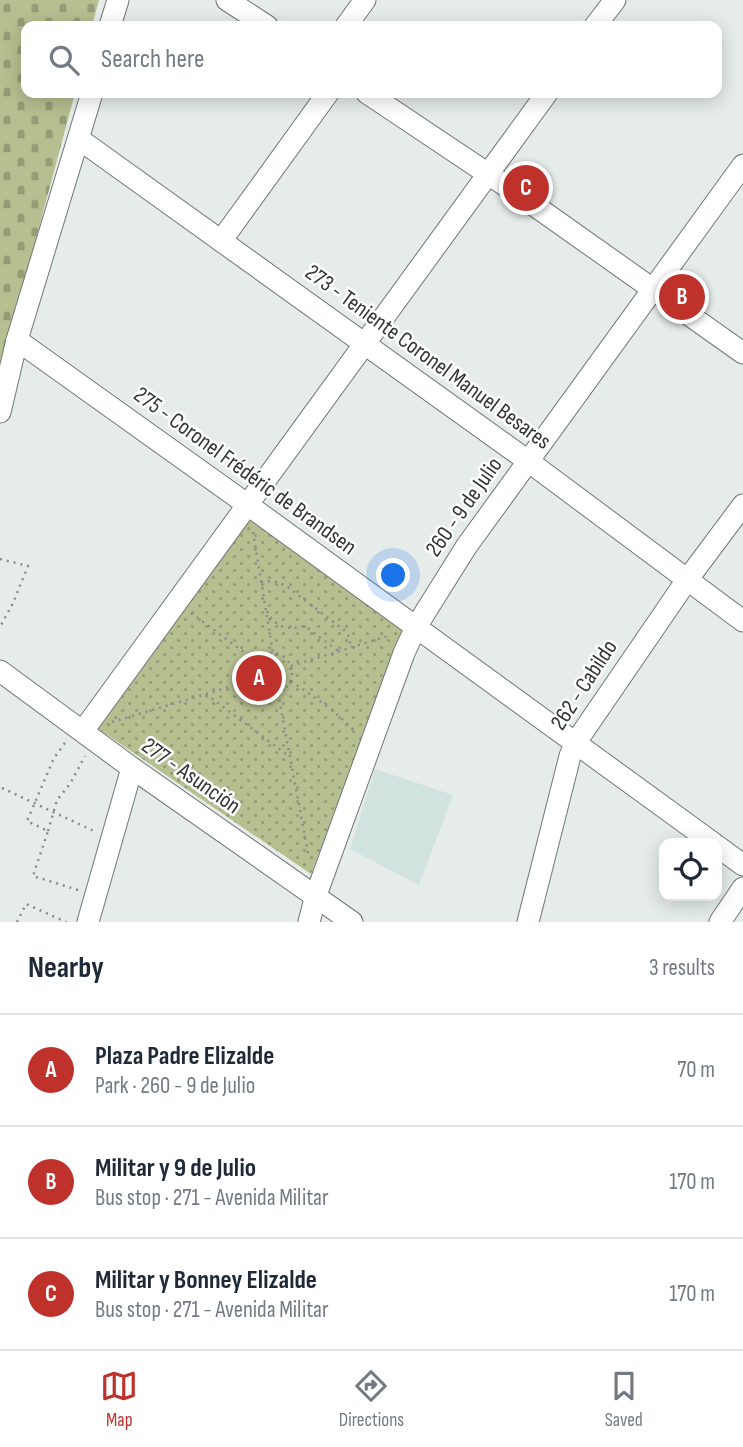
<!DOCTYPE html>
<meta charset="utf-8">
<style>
:root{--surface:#fff;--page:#f2f2f3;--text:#1f2937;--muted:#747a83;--line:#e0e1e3;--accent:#bf312b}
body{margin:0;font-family:"Sofia Sans Condensed",sans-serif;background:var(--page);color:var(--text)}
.controls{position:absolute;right:21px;bottom:21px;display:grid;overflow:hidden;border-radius:14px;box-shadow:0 4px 18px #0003}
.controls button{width:63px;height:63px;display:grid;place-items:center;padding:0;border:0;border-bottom:2px solid var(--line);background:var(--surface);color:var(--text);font:35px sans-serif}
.you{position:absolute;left:394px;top:576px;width:24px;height:24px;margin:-18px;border:5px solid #fff;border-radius:50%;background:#1a73e8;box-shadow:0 0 0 10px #1a73e833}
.badge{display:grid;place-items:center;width:46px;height:46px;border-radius:50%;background:var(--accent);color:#fff;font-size:23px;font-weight:700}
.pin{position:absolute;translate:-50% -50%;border:4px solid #fff;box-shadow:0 2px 7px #0006}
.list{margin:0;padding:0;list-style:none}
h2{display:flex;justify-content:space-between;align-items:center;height:91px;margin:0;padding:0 28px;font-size:30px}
h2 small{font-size:23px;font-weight:400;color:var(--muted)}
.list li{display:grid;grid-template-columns:46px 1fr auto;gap:21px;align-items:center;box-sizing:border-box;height:112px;padding:0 28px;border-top:2px solid var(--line)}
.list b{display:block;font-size:26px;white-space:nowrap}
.list p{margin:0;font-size:23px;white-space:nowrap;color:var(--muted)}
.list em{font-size:23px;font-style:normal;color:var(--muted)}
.icon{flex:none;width:38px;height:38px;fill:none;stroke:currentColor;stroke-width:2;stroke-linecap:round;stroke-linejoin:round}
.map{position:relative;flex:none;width:743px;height:922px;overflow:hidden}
.search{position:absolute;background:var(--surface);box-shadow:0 4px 18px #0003;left:21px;right:21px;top:21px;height:77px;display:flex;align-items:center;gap:18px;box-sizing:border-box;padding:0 24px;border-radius:14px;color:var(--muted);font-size:26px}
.sheet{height:427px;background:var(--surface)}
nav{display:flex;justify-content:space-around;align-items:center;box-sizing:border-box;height:98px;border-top:2px solid var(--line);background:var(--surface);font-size:19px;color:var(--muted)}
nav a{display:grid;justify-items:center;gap:4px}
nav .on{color:var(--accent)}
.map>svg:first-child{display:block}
</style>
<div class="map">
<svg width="743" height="922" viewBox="0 0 743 922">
<defs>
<pattern id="cemetery-stones" width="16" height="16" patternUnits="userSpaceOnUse" patternTransform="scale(1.75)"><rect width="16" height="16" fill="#b6bf90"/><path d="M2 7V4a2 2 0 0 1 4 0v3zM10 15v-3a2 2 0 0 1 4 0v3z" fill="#959c76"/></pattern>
<pattern id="park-dots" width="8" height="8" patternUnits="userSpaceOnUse" patternTransform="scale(1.75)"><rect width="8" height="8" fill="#b6bf90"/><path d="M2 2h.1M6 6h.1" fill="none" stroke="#959c76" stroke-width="1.8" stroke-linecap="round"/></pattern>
</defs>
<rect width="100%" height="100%" fill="#e5ecea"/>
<path fill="#d2e2de" d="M375 769 453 795 419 885 350 849Z"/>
<path fill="url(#cemetery-stones)" d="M0 0H99L92 26H26V93H75L0 373Z"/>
<path fill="url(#park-dots)" d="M250 514 405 629 311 874 97 728Z"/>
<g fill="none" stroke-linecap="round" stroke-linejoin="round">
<defs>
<g id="minor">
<path d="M227 0 267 26"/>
<path d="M110 26 118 0"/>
<path d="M346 26 365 0"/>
<path d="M595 26 615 0"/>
<path d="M367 93 521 196 743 353"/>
<path d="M79 139 528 461 743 621"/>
<path d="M221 241 328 93"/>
<path d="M17 340 248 505 713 843"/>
<path d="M0 412 17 340 92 93"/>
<path d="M0 671 132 768 352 922"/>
<path d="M83 731 547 93"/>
<path d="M717 846 743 865"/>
<path d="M88 922 132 768"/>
<path d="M309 922 316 895 404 653 416 627 466 547 743 165"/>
<path d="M528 922 570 756 576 742 687 580 743 505"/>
<path d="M720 922 743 888"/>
</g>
</defs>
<use href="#minor" stroke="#717775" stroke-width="23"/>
<g stroke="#878c8a" stroke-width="2.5" stroke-dasharray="2 5" stroke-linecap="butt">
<path d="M253 532 273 653"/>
<path d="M0 559 28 566 13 603 0 627"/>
<path d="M261 582 273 581 285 585 344 630 348 635 351 647"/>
<path d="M267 611C276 629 288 630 305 626L338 651"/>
<path d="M191 613 256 661"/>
<circle cx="272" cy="673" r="20"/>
<path d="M291 666 391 635"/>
<path d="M291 681 331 709 357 733"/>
<path d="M278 693 309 858"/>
<path d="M206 694 290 757"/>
<path d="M112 722 253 680"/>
<path d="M65 743 54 758 27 821 48 831 33 876 78 890"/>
<path d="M2 788 96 832"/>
<path d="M48 831 57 800 70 784 85 756"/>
<path d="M17 922 26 904 66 922"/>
</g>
<use href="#minor" stroke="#fff" stroke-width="21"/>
</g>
<g text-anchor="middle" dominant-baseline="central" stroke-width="5" stroke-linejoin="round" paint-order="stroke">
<g font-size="23" fill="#333635" stroke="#fff">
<text transform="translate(428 357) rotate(36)">273 - Teniente Coronel Manuel Besares</text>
<text transform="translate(245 471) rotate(36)">275 - Coronel Frédéric de Brandsen</text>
<text transform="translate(464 507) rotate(-55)">260 - 9 de Julio</text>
<text transform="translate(584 685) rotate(-57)">262 - Cabildo</text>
<text transform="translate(191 776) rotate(35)">277 - Asunción</text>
</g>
</g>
</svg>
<div class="controls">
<button><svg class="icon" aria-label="locate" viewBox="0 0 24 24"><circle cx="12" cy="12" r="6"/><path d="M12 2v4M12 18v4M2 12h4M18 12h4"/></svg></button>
</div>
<div class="you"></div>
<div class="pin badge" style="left:259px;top:678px">A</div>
<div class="pin badge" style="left:682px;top:297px">B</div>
<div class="pin badge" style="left:526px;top:188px">C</div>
<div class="search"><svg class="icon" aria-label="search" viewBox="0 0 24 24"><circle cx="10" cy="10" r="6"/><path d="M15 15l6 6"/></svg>Search here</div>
</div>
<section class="sheet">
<h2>Nearby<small>3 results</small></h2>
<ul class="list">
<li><span class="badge">A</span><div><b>Plaza Padre Elizalde</b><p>Park · 260 - 9 de Julio</p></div><em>70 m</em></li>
<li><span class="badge">B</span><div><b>Militar y 9 de Julio</b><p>Bus stop · 271 - Avenida Militar</p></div><em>170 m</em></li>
<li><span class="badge">C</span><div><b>Militar y Bonney Elizalde</b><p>Bus stop · 271 - Avenida Militar</p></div><em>170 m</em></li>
</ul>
</section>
<nav>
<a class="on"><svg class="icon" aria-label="map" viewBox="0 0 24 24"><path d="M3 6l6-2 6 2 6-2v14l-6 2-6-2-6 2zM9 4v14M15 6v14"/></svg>Map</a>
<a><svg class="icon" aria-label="directions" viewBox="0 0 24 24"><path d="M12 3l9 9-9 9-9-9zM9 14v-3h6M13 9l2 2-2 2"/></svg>Directions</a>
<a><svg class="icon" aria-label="saved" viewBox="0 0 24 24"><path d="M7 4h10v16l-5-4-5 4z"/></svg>Saved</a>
</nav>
